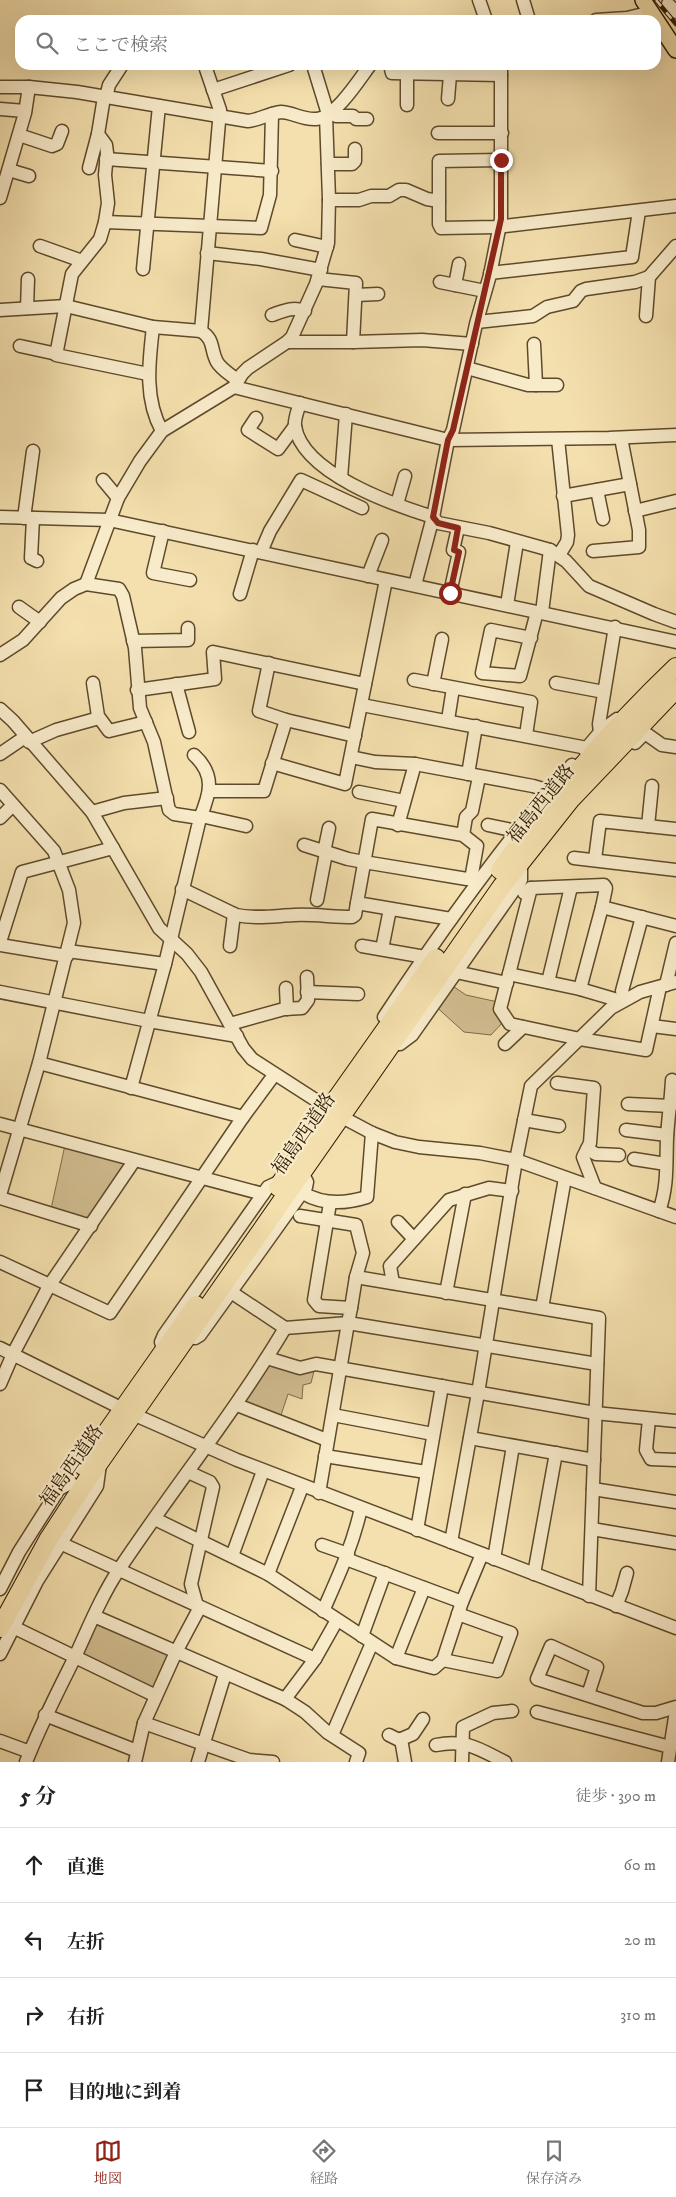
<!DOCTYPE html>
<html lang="ja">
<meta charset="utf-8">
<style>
:root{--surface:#fff;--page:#f6f6f6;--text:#222;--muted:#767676;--line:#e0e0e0;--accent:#8f2418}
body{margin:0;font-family:"IM FELL DW Pica","Noto Serif JP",serif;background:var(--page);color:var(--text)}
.stop{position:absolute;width:15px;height:15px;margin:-11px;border:4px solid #8f2418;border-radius:50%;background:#fff}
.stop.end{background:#8f2418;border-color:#fff;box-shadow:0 1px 5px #0008}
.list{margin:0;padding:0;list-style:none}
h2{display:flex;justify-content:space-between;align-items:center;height:65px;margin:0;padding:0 20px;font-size:21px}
h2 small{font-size:16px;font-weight:400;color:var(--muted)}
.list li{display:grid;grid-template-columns:32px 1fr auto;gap:15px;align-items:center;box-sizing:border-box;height:75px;padding:0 20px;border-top:1px solid var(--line)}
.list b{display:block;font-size:19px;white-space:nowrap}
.list em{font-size:16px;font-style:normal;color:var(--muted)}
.icon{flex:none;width:28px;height:28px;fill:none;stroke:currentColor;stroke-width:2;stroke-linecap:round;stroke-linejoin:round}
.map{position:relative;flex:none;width:676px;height:1762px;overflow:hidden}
.search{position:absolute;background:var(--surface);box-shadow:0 5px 20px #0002;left:15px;right:15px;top:15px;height:55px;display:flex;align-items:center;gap:12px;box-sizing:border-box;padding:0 18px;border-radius:15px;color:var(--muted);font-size:19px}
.sheet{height:365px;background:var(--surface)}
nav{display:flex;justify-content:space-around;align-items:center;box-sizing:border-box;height:70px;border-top:1px solid var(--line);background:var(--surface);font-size:14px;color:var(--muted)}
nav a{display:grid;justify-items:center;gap:2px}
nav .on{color:var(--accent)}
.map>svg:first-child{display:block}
</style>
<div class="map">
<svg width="676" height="1762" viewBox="0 0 676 1762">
<rect width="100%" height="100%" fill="#f4e0ae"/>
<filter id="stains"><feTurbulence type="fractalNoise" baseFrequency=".004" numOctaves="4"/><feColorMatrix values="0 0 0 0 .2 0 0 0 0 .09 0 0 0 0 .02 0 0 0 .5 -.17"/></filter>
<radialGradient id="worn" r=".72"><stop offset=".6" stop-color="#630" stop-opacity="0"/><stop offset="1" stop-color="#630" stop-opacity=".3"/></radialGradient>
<g fill="#d2be91" stroke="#7e6b49">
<path d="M447 982 466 995 498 1002 504 1021 491 1035 464 1032 432 1003Z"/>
<path d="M65 1145 129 1163 90 1222 51 1209Z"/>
<path d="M268 1361 315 1367 311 1383 303 1385 302 1399 288 1394 280 1418 241 1403Z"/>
<path d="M95 1620 172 1653 154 1691 79 1656Z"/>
</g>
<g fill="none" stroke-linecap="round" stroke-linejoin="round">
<defs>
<g id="minor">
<path d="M479 0 486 20"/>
<path d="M523 0 529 20"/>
<path d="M668 4 676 12"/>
<path d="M596 20 627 18 652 12"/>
<path d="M313 65 328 114"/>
<path d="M390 65 392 73 501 75"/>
<path d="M206 69 220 110 201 331C215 340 210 349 217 362 221 369 231 375 237 380"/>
<path d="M0 87H29L77 92 248 121C259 120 270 113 281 112 292 112 302 120 316 119 335 118 359 80 370 65"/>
<path d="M213 90 289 65"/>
<path d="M104 97 98 134 106 145 107 153 105 175 108 203 105 222 100 239 72 274 56 355 148 374"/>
<path d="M106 97 109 85 122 65"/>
<path d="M448 99 450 75"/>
<path d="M407 105V73"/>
<path d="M0 109 25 111"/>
<path d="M330 113 336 116H353L356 119H367"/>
<path d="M438 133H502"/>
<path d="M19 135 52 146 57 144 62 131"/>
<path d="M106 159 272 171"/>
<path d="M501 160 439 161V224L441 228 496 227 676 206"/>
<path d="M328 164H352L355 161V149"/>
<path d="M89 168 98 134"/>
<path d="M9 170 29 176"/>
<path d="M0 198 25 113 29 87"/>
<path d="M329 200H359L371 196H389L399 190H406L427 199 439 201"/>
<path d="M105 222 261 228 270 195 272 114"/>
<path d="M295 240 327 247"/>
<path d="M40 246 82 261"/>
<path d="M207 253 261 259 321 270"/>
<path d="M143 269 159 106"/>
<path d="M490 273 632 257 639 211"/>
<path d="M318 279 356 283 353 342"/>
<path d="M440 282 485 291"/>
<path d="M455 285 459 264"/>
<path d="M356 295 378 294"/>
<path d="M27 308 28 279"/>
<path d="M0 310 66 306 153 327 201 331"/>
<path d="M272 315C283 311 294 306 305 311"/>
<path d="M646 316 649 277 676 246"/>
<path d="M477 322 533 316 547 307 573 301 581 291 586 289 635 282 649 277"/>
<path d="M153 327C149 362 144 399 162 431"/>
<path d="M287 342H353L422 340 472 344"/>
<path d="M534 344 536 385"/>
<path d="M20 346 57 354"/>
<path d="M467 368 528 385H557"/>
<path d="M234 387 448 440 609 438 676 435"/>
<path d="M300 403C298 410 294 419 295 426 302 473 394 505 433 517L438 523 489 533 550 550 566 561 589 586 654 614 676 622"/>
<path d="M256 418 248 430 278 449 295 426"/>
<path d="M558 439 568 535 567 542 559 555"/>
<path d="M341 478 346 414"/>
<path d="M103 480 118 498"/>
<path d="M597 490 603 519"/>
<path d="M563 496 630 484"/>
<path d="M397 504 405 476"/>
<path d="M635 511 676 501"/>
<path d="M0 517 109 520 676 642"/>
<path d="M24 518 33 451"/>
<path d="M33 518 31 558 37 561"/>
<path d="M163 531 153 573 190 580"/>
<path d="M593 551 639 547V530L621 438"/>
<path d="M261 552 270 531 301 480 362 508"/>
<path d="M368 576 382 540"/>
<path d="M86 584 118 498 140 461 162 431 234 387 242 374 248 368 287 342 292 337 316 284 328 243 329 199 326 116"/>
<path d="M415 585 433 517 448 440 453 430 476 324 490 275 501 219V65"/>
<path d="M450 593 459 552 453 550 458 528"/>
<path d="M240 594 253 550"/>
<path d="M507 605 517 542"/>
<path d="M19 607 40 622"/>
<path d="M542 612 550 550"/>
<path d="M531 638 491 630 482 673 520 676 537 612"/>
<path d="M133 641 188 640V628"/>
<path d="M0 655 23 640 61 598 74 589 86 584 119 589 123 596 135 648 140 708 154 742 169 810 174 814 200 818 165 964 131 1088"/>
<path d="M269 663 259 711 286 720 355 736"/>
<path d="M414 680 531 702 526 735"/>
<path d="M93 683 98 716 109 731 146 722"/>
<path d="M556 683 604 692"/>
<path d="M176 684 189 732"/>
<path d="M433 684 442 639"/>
<path d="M137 690 215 679 213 652 365 684"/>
<path d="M362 705 587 748"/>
<path d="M0 709 13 721 92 812 159 928 187 954 201 972 243 1048 252 1059 342 1117 372 1133 395 1142 419 1147 480 1153 516 1160 676 1217"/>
<path d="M448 720 453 688"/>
<path d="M600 732 599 724 615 627"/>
<path d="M29 742 56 730 99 718"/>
<path d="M635 743 645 733 662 745 676 747"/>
<path d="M585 750 602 730 617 719"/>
<path d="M0 754 25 737"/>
<path d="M194 755C216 775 210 794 200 818"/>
<path d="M351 757 375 762 415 764 533 786 550 791"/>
<path d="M272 763 345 784 386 580"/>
<path d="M468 774 476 726"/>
<path d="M0 790 54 851 69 890 74 923 39 1063 0 1195"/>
<path d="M209 791H264L286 720"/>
<path d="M359 792 404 801"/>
<path d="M92 812 124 803 167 798"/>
<path d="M201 816 246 826"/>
<path d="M0 818 13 805"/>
<path d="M398 825 415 764"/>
<path d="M488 825 516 831"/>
<path d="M648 826 652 786"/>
<path d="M463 835 466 817 472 811 479 777"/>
<path d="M304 845 348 859 364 862 467 879H471L477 846 463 835 372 819 357 903 451 919"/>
<path d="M324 852 329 828"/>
<path d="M574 858 676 870"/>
<path d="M595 859 600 821 676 829"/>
<path d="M531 888 500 1009 510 1024 580 1039 646 1050 660 987"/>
<path d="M182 889 236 915C256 919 274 916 294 915 313 914 333 917 352 917L355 915 357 903"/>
<path d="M524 893 531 888 604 885 606 888 602 907"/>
<path d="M317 900 326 853"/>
<path d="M0 942 22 872 113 848"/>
<path d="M0 945 67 956"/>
<path d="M230 946 234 914"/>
<path d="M362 946 425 957"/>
<path d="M382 949 390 909"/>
<path d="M68 951 165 964"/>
<path d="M456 972 507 983"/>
<path d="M509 974 580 989 614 999 620 1002"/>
<path d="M548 982 571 887"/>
<path d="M666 985 676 943"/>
<path d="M286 988 287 1009"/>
<path d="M580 989 602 907 676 926"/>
<path d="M0 992 149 1021 237 1036"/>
<path d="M307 992 358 994"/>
<path d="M624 1000 622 991 642 917"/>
<path d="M384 1017C442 929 503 844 572 765"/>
<path d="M230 1024 284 1009 302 1008 308 1000 307 977"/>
<path d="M652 1026 676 1029"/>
<path d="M392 1044H400L412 1035 521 880V862"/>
<path d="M505 1044 523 1027"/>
<path d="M39 1063 243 1117"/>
<path d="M557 1083 594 1088 590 1143 583 1157 595 1188"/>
<path d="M628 1104 671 1106"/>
<path d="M524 1120 559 1126"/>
<path d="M0 1124 263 1194"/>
<path d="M626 1130 667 1135"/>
<path d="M587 1149 596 1154 619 1155"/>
<path d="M634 1159 666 1164"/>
<path d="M303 1193C323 1205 345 1204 367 1197L372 1133"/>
<path d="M0 1198 91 1226"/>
<path d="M659 1211C668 1187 666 1163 667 1138 668 1119 671 1100 672 1080"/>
<path d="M300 1216 356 1225 363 1253 356 1277 351 1308"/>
<path d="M398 1222 414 1239"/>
<path d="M0 1262 110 1313 243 1117 274 1075"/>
<path d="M356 1277 599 1318 589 1596"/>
<path d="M393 1283 390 1266 449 1200 489 1188 512 1191"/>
<path d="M231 1292 285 1328 348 1323 351 1308 319 1306 314 1300 330 1203"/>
<path d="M446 1293 465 1194"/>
<path d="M542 1308 565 1178"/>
<path d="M188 1336 195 1338 200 1335 306 1187 307 1182 302 1173"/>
<path d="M0 1348 135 1415 237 1460 676 1628"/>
<path d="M163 1349 161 1342 164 1335 268 1187 283 1180"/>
<path d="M267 1358 300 1368 316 1364 595 1413 676 1421"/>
<path d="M0 1384 13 1354 49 1286 134 1161"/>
<path d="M237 1405 327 1440"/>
<path d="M333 1415 433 1434"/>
<path d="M649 1419 646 1450 651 1459 676 1460"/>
<path d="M470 1438 594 1460"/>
<path d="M325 1456 426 1472"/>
<path d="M188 1472 210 1482 213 1487 191 1584 197 1606"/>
<path d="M593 1489 676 1502"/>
<path d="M319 1493 348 1323 597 1364"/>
<path d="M155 1519 268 1574 396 1658 434 1668 443 1660 462 1602 482 1554"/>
<path d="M592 1529 676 1543"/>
<path d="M417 1530 442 1386"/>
<path d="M451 1542 478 1393 516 1160 531 1086 611 1008 640 992 676 982"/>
<path d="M60 1543 315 1659"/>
<path d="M322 1545 348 1554"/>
<path d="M232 1556 263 1471"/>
<path d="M346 1559 462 1602"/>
<path d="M494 1559 513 1446"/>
<path d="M268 1574 302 1487"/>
<path d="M534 1574 556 1453"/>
<path d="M0 1589 19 1552 59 1489 71 1483"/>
<path d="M616 1606 622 1591 627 1573"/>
<path d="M323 1611C338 1577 353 1545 361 1508"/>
<path d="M94 1616 285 1699 305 1712 328 1733 359 1753 356 1762"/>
<path d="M13 1627 156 1696"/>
<path d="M362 1636 385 1573"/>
<path d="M0 1654 37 1581 97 1486 100 1464"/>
<path d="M396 1658 424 1588"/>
<path d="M443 1660 497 1671 511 1633 458 1614"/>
<path d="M588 1695 597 1667 551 1646 537 1679 643 1713H656L676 1707"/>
<path d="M285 1699 315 1659 337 1620"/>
<path d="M537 1712 670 1747"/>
<path d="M45 1715 137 1751"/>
<path d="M144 1723 249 1760 273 1762"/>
<path d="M332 1735 372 1643"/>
<path d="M389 1735 399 1740 413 1734 423 1719"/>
<path d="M401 1739 405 1762"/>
<path d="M0 1741 30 1752"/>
<path d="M436 1745C466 1739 479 1749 505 1762"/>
<path d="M26 1762C40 1726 57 1693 74 1659 88 1629 101 1596 120 1568 174 1487 235 1412 285 1328"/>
<path d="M135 1762 144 1723 176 1652 200 1607"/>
<path d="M198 1762 225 1674"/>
<path d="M462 1762 463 1727 493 1713 512 1711"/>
<path d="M668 1762 676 1711"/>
</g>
<path id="major" d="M643 0 676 50"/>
<g id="highway">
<path d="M500 870C553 797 611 729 676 667"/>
<path d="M278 1187 330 1108 436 958"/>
<path d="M83 1466 196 1305"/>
<path d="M0 1628 48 1540 87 1480 502 886 571 799 676 689"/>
</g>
</defs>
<use href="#minor" stroke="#5d4a2c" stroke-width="15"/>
<use href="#major" stroke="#2b1801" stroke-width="18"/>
<use href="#highway" stroke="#2b1801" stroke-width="20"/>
<use href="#minor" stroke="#f8ebca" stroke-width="12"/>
<use href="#major" stroke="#f4e0ae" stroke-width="15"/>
<use href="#highway" stroke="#f4e0ae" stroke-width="18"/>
<defs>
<path id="rail" d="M656 0 676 24"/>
</defs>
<use href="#rail" stroke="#2b1801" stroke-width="4.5"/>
<use href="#rail" stroke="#f8ebca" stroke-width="2.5" stroke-dasharray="8" stroke-linecap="butt"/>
</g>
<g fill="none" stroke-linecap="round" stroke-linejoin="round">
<path stroke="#8f2418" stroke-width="6" d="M450 593 459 552 454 550 458 528 438 523 433 517 448 440 453 430 501 219V160"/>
</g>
<g text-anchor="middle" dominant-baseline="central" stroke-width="4.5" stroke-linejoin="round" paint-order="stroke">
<g font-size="19" fill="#2b1801" stroke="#f8ebca">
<text transform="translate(541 804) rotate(-51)">福島西道路</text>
<text transform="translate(304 1134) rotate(-55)">福島西道路</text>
<text transform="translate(72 1466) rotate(-55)">福島西道路</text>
</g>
</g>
<rect width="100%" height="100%" filter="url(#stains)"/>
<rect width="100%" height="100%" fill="url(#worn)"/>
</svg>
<div class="stop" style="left:450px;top:593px"></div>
<div class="stop end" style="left:501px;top:160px"></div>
<div class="search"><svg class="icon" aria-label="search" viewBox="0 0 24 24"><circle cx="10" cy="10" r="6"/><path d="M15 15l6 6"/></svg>ここで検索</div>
</div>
<section class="sheet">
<h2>5 分<small>徒歩 · 390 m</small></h2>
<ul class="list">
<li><svg class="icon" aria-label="ahead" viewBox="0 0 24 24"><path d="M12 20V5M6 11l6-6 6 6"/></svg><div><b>直進</b></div><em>60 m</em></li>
<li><svg class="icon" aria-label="left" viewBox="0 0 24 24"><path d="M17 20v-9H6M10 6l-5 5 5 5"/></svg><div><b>左折</b></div><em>20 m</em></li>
<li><svg class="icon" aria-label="right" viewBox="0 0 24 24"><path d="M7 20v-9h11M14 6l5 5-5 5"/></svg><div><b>右折</b></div><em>310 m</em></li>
<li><svg class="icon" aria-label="arrive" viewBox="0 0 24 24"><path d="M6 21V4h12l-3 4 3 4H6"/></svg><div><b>目的地に到着</b></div></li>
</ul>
</section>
<nav>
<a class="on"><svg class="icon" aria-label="map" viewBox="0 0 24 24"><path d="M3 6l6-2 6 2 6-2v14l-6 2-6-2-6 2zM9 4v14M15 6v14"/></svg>地図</a>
<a><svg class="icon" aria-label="directions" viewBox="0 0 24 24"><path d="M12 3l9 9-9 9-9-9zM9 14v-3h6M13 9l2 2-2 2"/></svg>経路</a>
<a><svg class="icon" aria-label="saved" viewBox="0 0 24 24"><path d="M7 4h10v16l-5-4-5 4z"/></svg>保存済み</a>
</nav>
